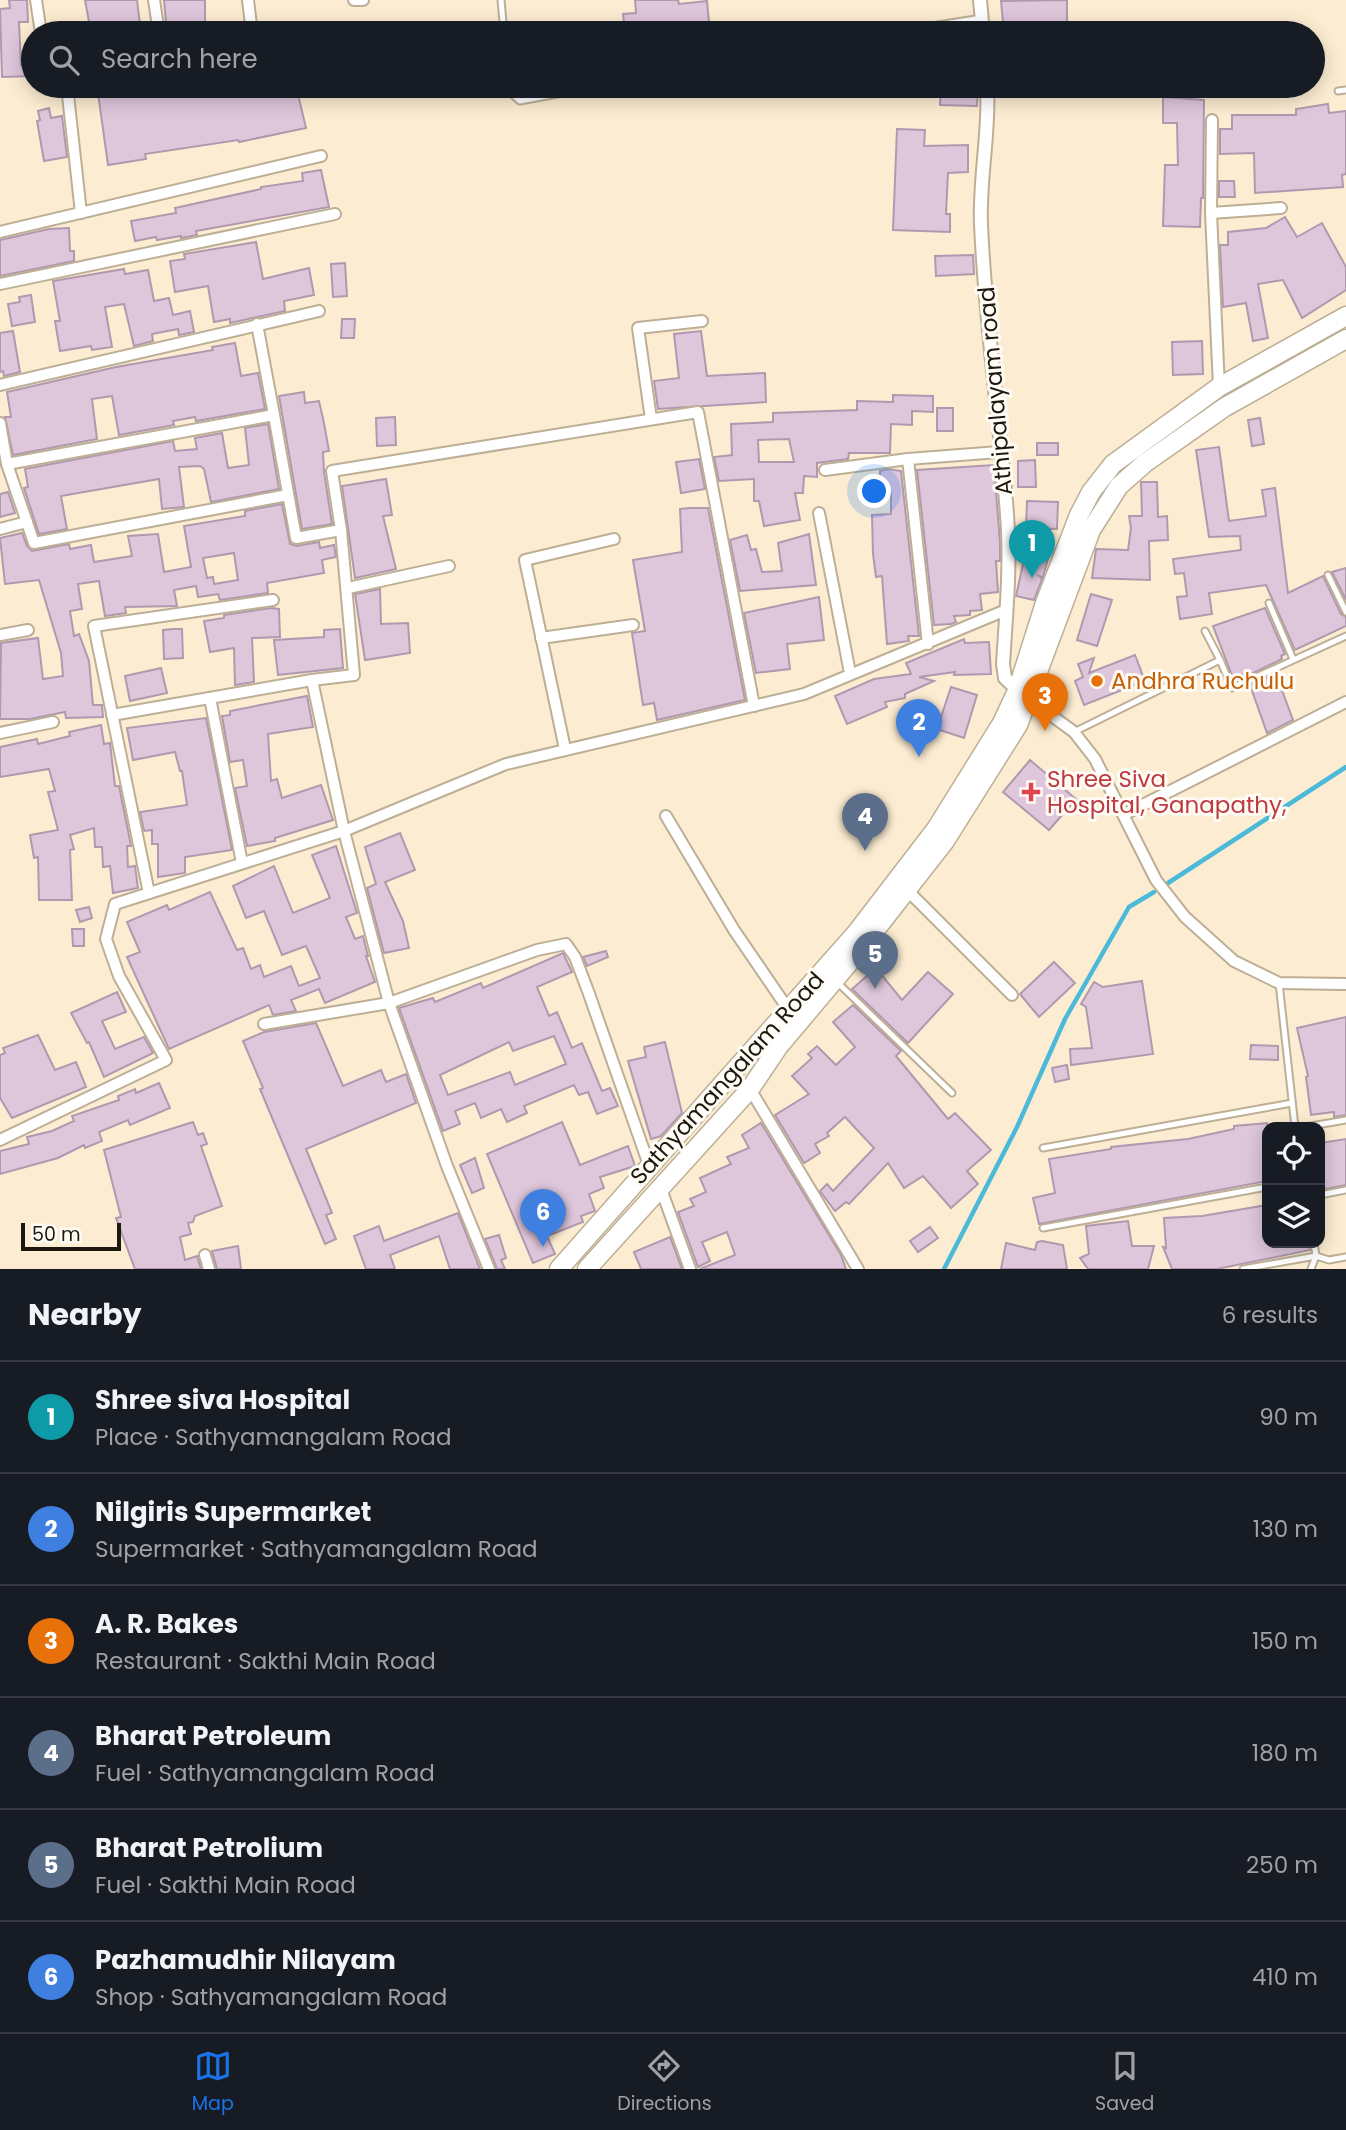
<!DOCTYPE html>
<meta charset="utf-8">
<style>
:root{--surface:#171b24;--page:#20242c;--text:#f1f3f6;--muted:#9ea1a6;--line:#363941;--accent:#1a73e8}
body{margin:0;font-family:Poppins,sans-serif;background:var(--page);color:var(--text)}
.controls{position:absolute;right:21px;bottom:21px;display:grid;overflow:hidden;border-radius:14px;box-shadow:0 4px 18px #0003}
.controls button{width:63px;height:63px;display:grid;place-items:center;padding:0;border:0;border-bottom:2px solid var(--line);background:var(--surface);color:var(--text);font:35px sans-serif}
.scale{position:absolute;left:21px;bottom:18px;width:100px;box-sizing:border-box;padding-left:7px;border:4px solid #1d180e;border-top:0;font-size:19px;line-height:24px;white-space:nowrap;color:#1d180e;-webkit-text-stroke:5px #fffcf6;paint-order:stroke}
.you{position:absolute;left:875px;top:492px;width:24px;height:24px;margin:-18px;border:5px solid #fff;border-radius:50%;background:#1a73e8;box-shadow:0 0 0 10px #1a73e833}
.badge{display:grid;place-items:center;width:46px;height:46px;border-radius:50%;background:var(--accent);color:#fff;font-size:23px;font-weight:700}
.pin{position:absolute;translate:-50% -58px;filter:drop-shadow(0 2px 4px #0008)}
.pin::after{content:'';position:absolute;top:37px;width:24px;height:21px;background:inherit;clip-path:polygon(0 0,100% 0,50% 100%)}
.list{margin:0;padding:0;list-style:none}
h2{display:flex;justify-content:space-between;align-items:center;height:91px;margin:0;padding:0 28px;font-size:30px}
h2 small{font-size:23px;font-weight:400;color:var(--muted)}
.list li{display:grid;grid-template-columns:46px 1fr auto;gap:21px;align-items:center;box-sizing:border-box;height:112px;padding:0 28px;border-top:2px solid var(--line)}
.list b{display:block;font-size:26px;white-space:nowrap}
.list p{margin:0;font-size:23px;white-space:nowrap;color:var(--muted)}
.list em{font-size:23px;font-style:normal;color:var(--muted)}
.icon{flex:none;width:38px;height:38px;fill:none;stroke:currentColor;stroke-width:2;stroke-linecap:round;stroke-linejoin:round}
.map{position:relative;flex:none;width:1346px;height:1269px;overflow:hidden}
.search{position:absolute;background:var(--surface);box-shadow:0 4px 18px #0003;left:21px;right:21px;top:21px;height:77px;display:flex;align-items:center;gap:18px;box-sizing:border-box;padding:0 24px;border-radius:38px;color:var(--muted);font-size:26px}
.sheet{height:763px;background:var(--surface)}
nav{display:flex;justify-content:space-around;align-items:center;box-sizing:border-box;height:98px;border-top:2px solid var(--line);background:var(--surface);font-size:19px;color:var(--muted)}
nav a{display:grid;justify-items:center;gap:4px}
nav .on{color:var(--accent)}
.map>svg:first-child{display:block}
</style>
<div class="map">
<svg width="1346" height="1269" viewBox="0 0 1346 1269">
<rect width="100%" height="100%" fill="#fcedd2"/>
<g fill="none" stroke-linecap="round" stroke-linejoin="round">
<g stroke="#4cb9d9" stroke-width="4.5">
<path d="M1168 883 1346 767"/>
<path d="M944 1269 1017 1127 1065 1019 1129 907 1154 892"/>
</g>
</g>
<g fill="#dec6db" stroke="#b099ae" stroke-width="2" fill-rule="evenodd">
<path d="M9 0H27L28 22H19L21 65H33V76L2 77 0 9 10 8Z"/>
<path d="M85 0H137L141 33H91Z"/>
<path d="M164 0H205V24L243 23V33H167Z"/>
<path d="M635 0H678L679 4 707 1 710 33H625L623 14 636 13Z"/>
<path d="M1067 0V33H1004L1001 1Z"/>
<path d="M97 86H296L306 128 239 142 238 140 145 154 146 159 108 165Z"/>
<path d="M941 86 978 87 977 106 940 105Z"/>
<path d="M1010 86H1094V95L1011 96Z"/>
<path d="M1163 97 1204 100 1203 198H1201L1200 227 1163 226 1165 165H1178L1177 123H1163Z"/>
<path d="M1328 104 1329 113 1346 111V174L1342 175 1343 187 1255 193 1254 153 1220 154V129H1232V115H1296V109Z"/>
<path d="M49 108 51 118 62 116 67 157 44 161 37 121 40 120 38 111Z"/>
<path d="M897 129 925 130 924 146 968 145V172L948 173 946 214H950V232L893 230Z"/>
<path d="M321 170 329 207 196 231 197 235 181 238V236L157 240 156 237 135 241 131 221 176 213 175 208 261 189V187L303 181 302 173Z"/>
<path d="M1219 181H1234L1235 197H1219Z"/>
<path d="M1285 217 1297 237 1322 223 1346 267V290L1302 318 1283 280 1258 284 1268 338 1253 341 1246 303 1223 307 1220 245H1228V232L1266 228Z"/>
<path d="M69 228 70 251H74V261L0 276V240L49 229Z"/>
<path d="M256 242 263 279 309 268 314 295 284 301 285 311 230 323V319L214 322 208 286 175 292 170 261 185 259 184 254Z"/>
<path d="M973 255 974 274 936 276 935 256Z"/>
<path d="M345 263 347 296 333 297 331 264Z"/>
<path d="M124 269 125 274 148 270 154 301 169 298 173 315 190 311 194 332 179 335 178 329 152 334 153 341 134 346 124 304 105 307 112 347 92 350 91 346 60 351 55 321H60L53 281Z"/>
<path d="M31 295 35 322 12 326 8 304 20 302 19 297Z"/>
<path d="M342 319H355L354 338H341Z"/>
<path d="M13 331 20 372 4 376 3 371 0 372V333Z"/>
<path d="M701 331 707 376 765 373 766 402 658 409 654 381 679 378 674 334Z"/>
<path d="M1202 341 1203 374 1173 375 1172 342Z"/>
<path d="M235 343 241 376 258 373 265 409 196 421 195 417 173 421 174 425 119 435 112 396 92 399 97 439 13 455 5 417H11L7 392 116 367 213 350 212 347Z"/>
<path d="M304 392 305 403 319 401 324 423 329 451 323 452 324 472 332 524 302 529 279 396Z"/>
<path d="M893 395 933 396V412L912 411V425L891 424 890 453H849L848 459 817 463V477L804 476 803 493H795L800 520 764 526 759 501H754V479L719 481 714 457 732 455 731 424 773 422V413L857 410V401L893 402ZM789 439 794 462H759L758 440Z"/>
<rect x="937" y="408" width="16" height="23"/>
<path d="M395 417 396 445 377 446 376 418Z"/>
<path d="M1260 418 1264 444 1252 446 1248 420Z"/>
<path d="M268 424 279 489 211 502 204 469 200 466 179 467 184 507 162 509 159 479 61 496 67 529 39 534 24 488 28 487 25 469 173 441 175 451 197 449 195 438 222 433 228 468 249 465 245 428Z"/>
<rect x="1037" y="443" width="21" height="12"/>
<path d="M1219 447 1229 521 1266 516 1262 490 1275 488 1288 593 1323 576 1341 614 1346 617V626L1295 650 1266 585 1209 593 1212 614 1180 619 1177 597 1187 596 1184 573 1175 574 1173 559 1241 550 1240 536 1209 537 1196 450Z"/>
<path d="M699 459 705 489 681 493 676 462Z"/>
<path d="M1035 460 1036 487H1018V461Z"/>
<path d="M994 465 1000 543V561H996L998 592 980 594 982 610 970 611V615L954 616 956 622 951 624 934 625 917 470Z"/>
<path d="M889 469 901 471 919 636H908L909 641 887 644 882 576 876 577 873 554 872 515 891 514V492L880 493V471Z"/>
<path d="M386 479 392 515 383 516 396 569 355 578 342 486Z"/>
<path d="M1141 482H1157L1158 517 1167 516 1168 540 1149 541 1150 580 1092 578 1096 549 1128 550 1131 528 1129 516H1142Z"/>
<path d="M8 492 15 513 0 517V494Z"/>
<path d="M1027 501 1058 502 1057 529 1026 528Z"/>
<path d="M282 504 290 544 297 546 319 542 320 548 334 545 336 557 322 560 324 573 267 583 268 593 220 600 218 594 198 597 196 586 174 590 177 606 125 607 126 613 105 616 99 581 78 584 82 609 70 611 74 636 79 634 89 661 93 705H102L103 717 66 718 65 712 30 719H0L1 643 38 638 43 679 63 676 61 653 39 580 5 584 0 538 22 533 27 546 32 551 69 544 70 549 91 545 94 562 132 556 128 536 158 534 164 572 191 567 184 526 245 516V511ZM234 553 238 580 214 584 213 577 207 578 203 558Z"/>
<path d="M690 508H708L745 700 657 720 654 703 643 705 632 633 645 631 633 560 682 552 680 509Z"/>
<path d="M809 534 816 585 740 591 730 540 747 535 751 550 756 549 762 572 782 571 778 543Z"/>
<path d="M1025 555 1048 559 1043 577 1039 576 1042 579 1034 600 1016 596Z"/>
<path d="M1346 568V600L1332 572Z"/>
<path d="M380 589 381 624 408 623 410 653 365 660 355 594Z"/>
<path d="M1091 594 1112 600 1097 646 1077 640Z"/>
<path d="M819 597 824 640 787 644 790 669 756 673 744 613Z"/>
<path d="M271 608 279 609 280 637 252 638 254 682 235 685 234 648 210 652 204 621 224 618V615Z"/>
<path d="M1265 608 1285 654 1281 656 1282 659 1247 676 1246 673 1233 678 1213 626Z"/>
<path d="M174 629H182L183 658 164 659 163 630Z"/>
<path d="M340 629 343 668 278 675 274 640 324 637V630Z"/>
<path d="M964 639 965 643 989 642 991 674 954 675 955 672 919 677 934 681 905 694V698L885 702 887 707 847 724 835 696 874 679 911 674 906 663Z"/>
<path d="M1135 655 1145 681 1084 705 1075 681 1083 677 1078 664 1094 658 1089 673Z"/>
<path d="M161 668 167 693 130 701 125 676Z"/>
<path d="M1276 674 1293 720 1267 733 1250 685Z"/>
<path d="M951 687 977 695 964 738 937 729Z"/>
<path d="M307 696 313 727 268 734 271 781 277 779 282 798 321 785 333 820 275 838V841L247 846 235 788 247 786 243 760 230 762 222 716 230 715V711Z"/>
<path d="M206 718 232 850 185 857V873L158 877V844H152V830L144 831 140 812 187 805 182 771H180L175 752 133 760 127 728Z"/>
<path d="M101 725 104 744 110 743 115 786H119L131 846H127L128 867 135 866 138 888 113 893 110 866 103 867 102 847H95L94 828 70 835 74 849 70 850 72 900H39L38 857 34 858 30 835 58 830 48 792 55 791 49 769 0 777V747L37 739 38 744 70 736 69 732Z"/>
<path d="M1030 760 1076 799 1049 830 1003 792Z"/>
<path d="M400 833 415 870 385 882 403 921 409 948 384 953 367 888 376 884 365 847Z"/>
<path d="M336 846 357 913 346 917 355 939 363 936 368 956H366L375 982 325 1003 319 989 291 1000 296 1011 273 1015 269 1005 169 1049 127 957 140 952 127 922 167 905 169 910 210 892 237 950 243 948 251 969 260 965 264 977 291 966 299 986 320 978 306 946 282 955 264 911 246 918 233 886 274 866 293 913 330 898 312 855Z"/>
<path d="M89 907 92 918 80 922 76 910Z"/>
<path d="M72 929H84V946H73Z"/>
<path d="M606 951 608 957 587 966 583 957Z"/>
<path d="M563 953 572 972 537 987 549 1016 557 1012 572 1048 582 1043 602 1091 610 1088 618 1106 597 1114 588 1092 579 1095 574 1085 524 1106 527 1113 507 1122 501 1109 481 1118 475 1103 455 1111 460 1124 443 1131 399 1008 433 998 435 1002 481 983 483 988ZM554 1036 566 1064 515 1085 510 1072 448 1095 440 1075 509 1042 513 1051Z"/>
<path d="M1054 962 1075 983 1039 1017 1020 994Z"/>
<path d="M876 968 902 1000 928 972 953 994 908 1043 852 989Z"/>
<path d="M1142 981 1153 1054 1071 1065 1070 1049 1092 1048 1086 1007 1081 1004 1094 982 1103 987Z"/>
<path d="M117 992 126 1012 102 1021 115 1049 144 1037 153 1053 104 1077 89 1042 87 1043 71 1013Z"/>
<path d="M853 1005 901 1051 896 1056 948 1119 955 1113 991 1150 967 1171 978 1184 951 1208 923 1176 904 1188 888 1163 849 1204 846 1202 835 1211 820 1191 827 1184 833 1191 874 1148 845 1117 827 1133 829 1136 815 1144 820 1153 804 1163 775 1115 809 1094 792 1076 812 1058 808 1054 817 1046 836 1065 855 1047 833 1022Z"/>
<path d="M1346 1017V1115L1334 1117V1112L1311 1115 1306 1077 1308 1076 1297 1028Z"/>
<path d="M316 1023 343 1086 381 1070 386 1082 406 1074 416 1103 306 1149 332 1213 326 1215 336 1239 325 1244 260 1089 263 1088 243 1041 264 1032Z"/>
<path d="M38 1035 55 1070 76 1062 86 1087 12 1118 0 1098V1055L5 1053 3 1048Z"/>
<path d="M665 1042 682 1113 661 1136 651 1139 628 1061 646 1057 644 1047Z"/>
<path d="M1251 1045 1278 1046V1060L1250 1059Z"/>
<path d="M1067 1065 1069 1079 1055 1082 1052 1068Z"/>
<path d="M159 1083 170 1108 130 1125 128 1120 99 1132 102 1141 85 1148 84 1145 58 1158 0 1174V1151L29 1144 27 1137 52 1131 74 1121 72 1116 119 1100 118 1096 135 1089 136 1093Z"/>
<path d="M193 1122 198 1135 203 1133 207 1144 201 1146 222 1206 195 1216 193 1222 188 1223 191 1234 180 1237 185 1260 197 1256 201 1269H135L116 1218 121 1217 104 1150Z"/>
<path d="M562 1122 580 1165 628 1146 635 1166 600 1177 604 1188 589 1194 595 1211 581 1216 583 1222 547 1236 555 1254 533 1263 487 1154Z"/>
<path d="M761 1123 841 1255 846 1269H700L735 1255 727 1232 702 1242 710 1261 698 1267 678 1212 694 1206 690 1199 706 1192 700 1178 731 1164 727 1157 749 1148 742 1135Z"/>
<path d="M1267 1123V1181L1039 1224 1033 1198 1055 1193 1049 1159 1111 1149V1147L1188 1139 1234 1129V1126Z"/>
<path d="M1346 1139V1185L1320 1190V1143Z"/>
<path d="M475 1158 484 1188 472 1193 460 1165Z"/>
<path d="M1267 1205V1243H1309L1310 1250 1217 1269H1172L1163 1247 1166 1248 1164 1218 1202 1216Z"/>
<path d="M458 1213 480 1269H450L439 1236 390 1255 395 1269H366L354 1236 379 1226 384 1241Z"/>
<path d="M1128 1221 1132 1246H1154L1148 1269H1088L1080 1258 1089 1254 1086 1226Z"/>
<path d="M930 1227 938 1238 918 1252 910 1241Z"/>
<path d="M499 1235 506 1258 501 1260 505 1269H497L485 1239Z"/>
<path d="M670 1237 682 1269H641L634 1252Z"/>
<path d="M1042 1241 1063 1245 1067 1269H1001L1006 1243 1035 1250 1037 1242Z"/>
<path d="M238 1246 241 1269H217L212 1251Z"/>
</g>
<g fill="none" stroke-linecap="round" stroke-linejoin="round">
<defs>
<g id="service">
<path d="M501 0 504 33"/>
<path d="M887 33 982 18"/>
<path d="M511 86 512 94 520 101 601 86"/>
<path d="M1338 91 1346 90"/>
<path d="M1328 575 1346 612"/>
<path d="M1269 603 1293 659"/>
<path d="M1205 631 1220 660"/>
<path d="M1074 732 1220 660 1232 688 1346 636"/>
<path d="M837 982 952 1093"/>
<path d="M1279 983 1295 1127"/>
<path d="M1305 1127 1346 1120"/>
<path d="M1043 1148 1292 1103"/>
<path d="M1320 1195 1346 1190"/>
<path d="M1043 1228 1267 1187"/>
<path d="M1243 1269 1316 1256 1329 1260 1346 1257"/>
<path d="M1311 1269 1316 1256 1314 1243"/>
</g>
<g id="minor">
<path d="M36 0 41 33"/>
<path d="M154 0 159 33"/>
<path d="M248 0 252 33"/>
<path d="M354 0H363"/>
<path d="M67 86 81 213"/>
<path d="M1212 120 1211 213 1219 387"/>
<path d="M1211 213 1281 208"/>
<path d="M0 232 321 156"/>
<path d="M0 284 335 214"/>
<path d="M257 324 274 415"/>
<path d="M0 385 319 311"/>
<path d="M651 419 638 328 702 321"/>
<path d="M0 423 7 464 274 415 296 538 341 530 354 675 312 680 344 831 115 904 106 939 119 976 166 1060 0 1140"/>
<path d="M7 464 34 543 288 495"/>
<path d="M825 470 908 459"/>
<path d="M819 513 850 673"/>
<path d="M0 529 27 522"/>
<path d="M341 530 332 471 698 412 754 706"/>
<path d="M348 588 449 566"/>
<path d="M0 635 28 630"/>
<path d="M541 638 633 625"/>
<path d="M928 644 908 459 999 452"/>
<path d="M210 698 242 863"/>
<path d="M1029 699 1074 732 1095 759 1156 880 1185 917 1234 961 1279 983 1346 984"/>
<path d="M112 715 312 680"/>
<path d="M0 733 53 722"/>
<path d="M565 749 525 560 614 539"/>
<path d="M1125 814 1346 702"/>
<path d="M666 816 734 930 788 1009"/>
<path d="M906 889 1012 995"/>
<path d="M149 893 94 626 273 600"/>
<path d="M264 1024 389 1003 537 950 566 944 575 957 588 991 649 1165"/>
<path d="M750 1089 858 1269"/>
<path d="M661 1189 690 1269"/>
<path d="M205 1255 209 1269"/>
<path d="M489 1269 447 1166 389 1003 344 831 506 764 804 694 1006 610"/>
</g>
<g id="tertiary">
<path d="M980 0 983 33"/>
<path d="M987 86C990 132 979 178 981 224 985 322 1000 418 1007 515 1011 565 1006 615 1003 664L1005 678 1023 695"/>
</g>
<g id="trunk">
<path d="M559 1269 857 932 936 829 1002 723 1017 691 1045 603 1079 515 1091 492 1113 464 1219 387 1346 316"/>
<path d="M587 1269 750 1089 779 1046 859 951 945 841 1018 725 1091 530 1119 486 1145 463 1225 407 1346 339"/>
</g>
</defs>
<use href="#service" stroke="#bdaf95" stroke-width="9"/>
<use href="#minor" stroke="#bdaf95" stroke-width="14"/>
<use href="#tertiary" stroke="#bdaf95" stroke-width="16"/>
<use href="#trunk" stroke="#bdaf95" stroke-width="21"/>
<use href="#service" stroke="#fff" stroke-width="5"/>
<use href="#minor" stroke="#fff" stroke-width="10"/>
<use href="#tertiary" stroke="#fff" stroke-width="12"/>
<use href="#trunk" stroke="#fff" stroke-width="18"/>
</g>
<circle fill="#e8710a" stroke="#fffcf6" stroke-width="2.5" cx="1097" cy="681" r="7"/>
<path fill="#e0444e" stroke="#fffcf6" stroke-width="2.5" d="M1027.5 781.5h7v7h7v7h-7v7h-7v-7h-7v-7h7z"/>
<g text-anchor="middle" dominant-baseline="central" stroke-width="6" stroke-linejoin="round" paint-order="stroke">
<g font-size="23" fill="#1d180e" stroke="#fffcf6">
<text transform="translate(995 391) rotate(-95)">Athipalayam road</text>
<text transform="translate(727 1078) rotate(-48)">Sathyamangalam Road</text>
</g>
<g font-size="23" fill="#c56008" stroke="#fffcf6" text-anchor="start">
<text x="1111" y="681">Andhra Ruchulu</text>
</g>
<g font-size="23" fill="#be3a42" stroke="#fffcf6" text-anchor="start">
<text x="1047" y="779">Shree Siva<tspan x="1047" dy="26">Hospital, Ganapathy,</tspan></text>
</g>
</g>
</svg>
<div class="controls">
<button><svg class="icon" aria-label="locate" viewBox="0 0 24 24"><circle cx="12" cy="12" r="6"/><path d="M12 2v4M12 18v4M2 12h4M18 12h4"/></svg></button>
<button><svg class="icon" aria-label="layers" viewBox="0 0 24 24"><path d="M12 4l9 5-9 5-9-5zM3 14l9 5 9-5"/></svg></button>
</div>
<div class="scale">50 m</div>
<div class="you"></div>
<div class="pin badge" style="left:1032px;top:578px;background:#0f9aa8">1</div>
<div class="pin badge" style="left:919px;top:757px;background:#3f7fe0">2</div>
<div class="pin badge" style="left:1045px;top:731px;background:#e8710a">3</div>
<div class="pin badge" style="left:865px;top:851px;background:#5c6f8a">4</div>
<div class="pin badge" style="left:875px;top:989px;background:#5c6f8a">5</div>
<div class="pin badge" style="left:543px;top:1247px;background:#3f7fe0">6</div>
<div class="search"><svg class="icon" aria-label="search" viewBox="0 0 24 24"><circle cx="10" cy="10" r="6"/><path d="M15 15l6 6"/></svg>Search here</div>
</div>
<section class="sheet">
<h2>Nearby<small>6 results</small></h2>
<ul class="list">
<li><span class="badge" style="background:#0f9aa8">1</span><div><b>Shree siva Hospital</b><p>Place · Sathyamangalam Road</p></div><em>90 m</em></li>
<li><span class="badge" style="background:#3f7fe0">2</span><div><b>Nilgiris Supermarket</b><p>Supermarket · Sathyamangalam Road</p></div><em>130 m</em></li>
<li><span class="badge" style="background:#e8710a">3</span><div><b>A. R. Bakes</b><p>Restaurant · Sakthi Main Road</p></div><em>150 m</em></li>
<li><span class="badge" style="background:#5c6f8a">4</span><div><b>Bharat Petroleum</b><p>Fuel · Sathyamangalam Road</p></div><em>180 m</em></li>
<li><span class="badge" style="background:#5c6f8a">5</span><div><b>Bharat Petrolium</b><p>Fuel · Sakthi Main Road</p></div><em>250 m</em></li>
<li><span class="badge" style="background:#3f7fe0">6</span><div><b>Pazhamudhir Nilayam</b><p>Shop · Sathyamangalam Road</p></div><em>410 m</em></li>
</ul>
</section>
<nav>
<a class="on"><svg class="icon" aria-label="map" viewBox="0 0 24 24"><path d="M3 6l6-2 6 2 6-2v14l-6 2-6-2-6 2zM9 4v14M15 6v14"/></svg>Map</a>
<a><svg class="icon" aria-label="directions" viewBox="0 0 24 24"><path d="M12 3l9 9-9 9-9-9zM9 14v-3h6M13 9l2 2-2 2"/></svg>Directions</a>
<a><svg class="icon" aria-label="saved" viewBox="0 0 24 24"><path d="M7 4h10v16l-5-4-5 4z"/></svg>Saved</a>
</nav>
